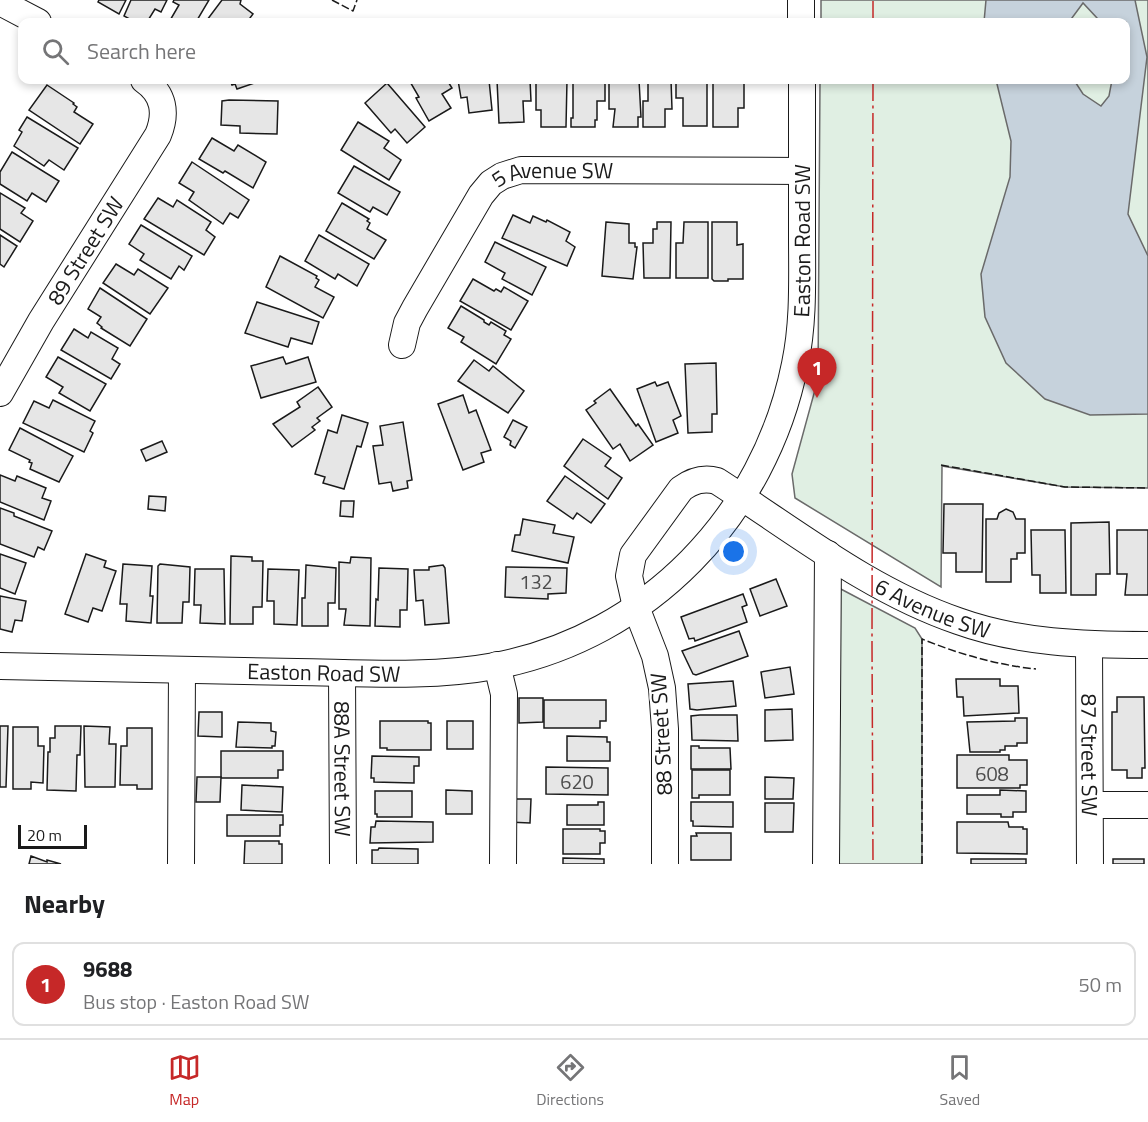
<!DOCTYPE html>
<meta charset="utf-8">
<style>
:root{--surface:#fff;--page:#f2f2f2;--text:#202124;--muted:#757577;--line:#e0e0e0;--accent:#c62828}
body{margin:0;font-family:"Titillium Web",sans-serif;background:var(--page);color:var(--text)}
.scale{position:absolute;left:18px;bottom:15px;width:69px;box-sizing:border-box;padding-left:6px;border:3px solid #1a1a1a;border-top:0;font-size:16px;line-height:21px;white-space:nowrap;color:#1a1a1a;-webkit-text-stroke:4px #fff;paint-order:stroke}
.you{position:absolute;left:734px;top:552px;width:21px;height:21px;margin:-15px;border:4px solid #fff;border-radius:50%;background:#1a73e8;box-shadow:0 0 0 9px #1a73e833}
.badge{display:grid;place-items:center;width:39px;height:39px;border-radius:50%;background:var(--accent);color:#fff;font-size:20px;font-weight:700}
.pin{position:absolute;translate:-50% -50px;filter:drop-shadow(0 2px 3px #0008)}
.pin::after{content:'';position:absolute;top:32px;width:21px;height:18px;background:inherit;clip-path:polygon(0 0,100% 0,50% 100%)}
.list{margin:0;padding:0;list-style:none}
h2{display:flex;justify-content:space-between;align-items:center;height:78px;margin:0;padding:0 24px;font-size:26px}
h2 small{font-size:20px;font-weight:400;color:var(--muted)}
.list li{display:grid;grid-template-columns:39px 1fr auto;gap:18px;align-items:center;box-sizing:border-box;height:84px;margin:0 12px 12px;padding:0 12px;border:2px solid var(--line);border-radius:12px}
.list b{display:block;font-size:22px;white-space:nowrap}
.list p{margin:0;font-size:20px;white-space:nowrap;color:var(--muted)}
.list em{font-size:20px;font-style:normal;color:var(--muted)}
.icon{flex:none;width:33px;height:33px;fill:none;stroke:currentColor;stroke-width:2;stroke-linecap:round;stroke-linejoin:round}
.map{position:relative;flex:none;width:1148px;height:864px;overflow:hidden}
.search{position:absolute;background:var(--surface);box-shadow:0 3px 9px #0003;left:18px;right:18px;top:18px;height:66px;display:flex;align-items:center;gap:15px;box-sizing:border-box;padding:0 21px;border-radius:12px;color:var(--muted);font-size:22px}
.sheet{height:174px;background:var(--surface)}
nav{display:flex;justify-content:space-around;align-items:center;box-sizing:border-box;height:84px;border-top:2px solid var(--line);background:var(--surface);font-size:16px;color:var(--muted)}
nav a{display:grid;justify-items:center;gap:3px}
nav .on{color:var(--accent)}
.map>svg:first-child{display:block}
</style>
<div class="map">
<svg width="1148" height="864" viewBox="0 0 1148 864">
<rect width="100%" height="100%" fill="#fff"/>
<g fill="#e0efe3" stroke="#6a6a6a" stroke-width="1.5">
<path d="M821 0H1148V488L1065 487 942 466 941 587 795 498 792 474 818 379 820 80H1126V22H821Z"/>
<path d="M837 587 915 628 922 639V864H837Z"/>
</g>
<path fill="#c6d2dc" stroke="#6a6a6a" stroke-width="1.5" d="M986 0H1135L1147 57 1128 214 1148 256V414L1090 415 1045 399 1006 363 985 317 981 274 1010 177 1011 141 996 80H1074L1083 94 1101 106 1109 96 1112 80H1126V22H1099L1097 18 1083 3 1069 22H984Z"/>
<g fill="#e6e6e6" stroke="#1a1a1a" stroke-width="1.5">
<path d="M99 0H126L119 14 98 2Z"/>
<path d="M131 0H167L161 12 155 9 147 22H135L124 16Z"/>
<path d="M174 0H209L196 22H169L179 5 173 2Z"/>
<path d="M222 0H241L240 4 253 14 247 22H207V20Z"/>
<path d="M230 80H263L237 89 235 84 232 85Z"/>
<path d="M409 80H447L452 88 442 94 451 108 429 121 416 98 419 97Z"/>
<path d="M458 80H489L492 110 469 113 467 97 461 98Z"/>
<path d="M497 80H530L531 101H523L524 122 499 123Z"/>
<path d="M536 80H567L566 127H541V110H536Z"/>
<path d="M573 80H605V101H597V120H595V127H571V118H573Z"/>
<path d="M609 80H639L641 117H638V127H613L615 109H609Z"/>
<path d="M648 80H671L672 109H665V127H643V101H648Z"/>
<path d="M676 80H707V126H683V98H676Z"/>
<path d="M713 80H744V108H738V127H713Z"/>
<path d="M387 83 425 127 407 143 395 129 391 133 365 103Z"/>
<path d="M47 85 74 103 73 104 77 107 74 112 93 124 80 144 29 110Z"/>
<path d="M229 100 278 101 277 134 240 133V126L221 125 222 101Z"/>
<path d="M27 117 78 148 64 170 49 160 44 166 14 146 22 132 19 130Z"/>
<path d="M358 122 389 141 384 148 401 160 389 180 341 150Z"/>
<path d="M212 138 234 151 238 145 266 162 253 188 225 171 223 173 199 159Z"/>
<path d="M12 152 59 181 46 202 32 193 27 201 0 184V172Z"/>
<path d="M192 162 249 200 238 218 230 213 223 224 189 200 194 192 179 183Z"/>
<path d="M354 166 400 192 387 215 373 207 370 212 338 193Z"/>
<path d="M0 193 25 208 21 213 33 221 20 242 0 229Z"/>
<path d="M158 198 173 207 177 200 211 222 206 230 215 237 204 255 144 219Z"/>
<path d="M342 203 369 219 367 221 370 223 367 229 386 240 374 259 326 231Z"/>
<path d="M513 215 530 223 533 216 546 222 547 220 570 232 566 241 575 247 567 266 502 238Z"/>
<path d="M606 222 629 224V243H635V247H637L633 279 602 276Z"/>
<path d="M657 222H671L670 278H644L643 243H653V229H657Z"/>
<path d="M684 222H708V278H676V243H683Z"/>
<path d="M712 222H737V245L743 244V279H728V281H714L712 279Z"/>
<path d="M141 225 192 256 184 270 179 266 171 279 140 260 144 254 129 244Z"/>
<path d="M0 235 17 246 4 267 0 264Z"/>
<path d="M319 235 369 264 357 286 338 274 335 279 305 261Z"/>
<path d="M495 242 546 267 532 295 502 279 505 273 485 262Z"/>
<path d="M280 256 317 276 316 278 319 280 315 287 334 297 323 318 266 287Z"/>
<path d="M116 264 134 275 138 269 168 288 150 314 103 283Z"/>
<path d="M473 279 494 291 496 289 501 292 504 287 528 301 511 330 460 301Z"/>
<path d="M100 288 147 319 130 346 101 328 102 327 97 323 101 317 88 309Z"/>
<path d="M257 302 319 322 312 344 291 338 288 347 245 333Z"/>
<path d="M461 306 484 320V322L489 325 491 322 506 331 504 335 511 339 496 364 461 342 464 337 448 328Z"/>
<path d="M74 329 88 338 91 332 118 348 112 359 120 364 111 379 61 350Z"/>
<path d="M58 357 106 384 90 411 59 393 63 387 46 377Z"/>
<path d="M283 357 286 364 308 357 316 382 261 398 251 366Z"/>
<path d="M474 360 489 371 493 366 524 391 508 413 458 381Z"/>
<path d="M716 363 717 414H712V432L688 433 685 364Z"/>
<path d="M655 382 657 386 668 382 681 416 673 420 678 433 656 442 637 389Z"/>
<path d="M318 387 332 407 317 418 320 421 312 427 315 430 292 447 273 424 300 407 297 402Z"/>
<path d="M610 389 636 426 638 424 653 445 630 461 620 444 613 449 586 410 596 403 594 401Z"/>
<path d="M463 395 469 413 476 410 491 450 481 453 484 462 463 470 438 404Z"/>
<path d="M53 400 95 421 90 431 93 433 84 452 23 423 34 401 49 408Z"/>
<path d="M342 415 368 423 361 447 357 446 344 489 323 483 325 477 315 474 328 430 337 433Z"/>
<path d="M513 420 527 427 515 448 510 445 511 441 504 437Z"/>
<path d="M403 422 412 480 407 481 408 488 393 491 391 482 379 484 373 446 383 445 380 426Z"/>
<path d="M20 428 73 456 59 482 30 469 32 463 29 462 30 460 9 450Z"/>
<path d="M583 439 611 458 605 466 622 478 608 499 564 466Z"/>
<path d="M162 441 167 452 146 461 141 450Z"/>
<path d="M0 475 15 481 17 476 46 488 42 498 51 501 44 520 0 502Z"/>
<path d="M565 476 605 504 591 523 577 513 573 519 547 501Z"/>
<path d="M149 496 166 497 165 511 148 509Z"/>
<path d="M341 501H354L353 517 340 516Z"/>
<path d="M944 504H983L982 572H956V553H943Z"/>
<path d="M0 508 14 513V516L52 531 44 550 38 547 34 557 0 544Z"/>
<path d="M1006 509 1013 512 1016 519H1025V553H1017V559H1011V582H986V519H997L999 513Z"/>
<path d="M523 519 555 525 553 533 574 537 568 563 512 551 515 535H520Z"/>
<path d="M1109 522 1110 574H1096V595H1071V523Z"/>
<path d="M1031 530H1065L1066 593H1040V575H1032Z"/>
<path d="M1117 530H1148V595H1125L1127 574H1117Z"/>
<path d="M0 554 26 563 15 594 0 588Z"/>
<path d="M86 554 106 561 104 567 116 571 102 611 93 608 88 622 65 614Z"/>
<path d="M231 556 252 557V561H263L262 607H253V624H230Z"/>
<path d="M351 557 371 558 370 626 344 625 346 609H339V562L350 563Z"/>
<path d="M123 564 152 566 150 596H153L151 623 126 621 127 604H120Z"/>
<path d="M160 564 190 567 189 602H183L182 623H157L158 566Z"/>
<path d="M306 565 336 568 335 603H328V626H302V598H305Z"/>
<path d="M443 565 445 568 449 623 425 625 423 600 416 601 414 570H429V567Z"/>
<path d="M506 567 567 568 566 593 548 594V599L505 597Z"/>
<path d="M379 568 408 569 407 610H400V627L375 626 376 599 378 600Z"/>
<path d="M195 569H224L225 624 200 623 201 605H194Z"/>
<path d="M268 569 299 570 297 625 274 624V601H267Z"/>
<path d="M776 579 787 606 760 616 750 589Z"/>
<path d="M743 594 747 605 742 607 747 622 695 641 694 638 689 639 681 617Z"/>
<path d="M0 596 26 601 22 621 15 620 12 632 0 629Z"/>
<path d="M739 631 748 656 696 675 693 674 682 651Z"/>
<path d="M790 667 794 694 765 698 761 672Z"/>
<path d="M956 679H1000V686H1018L1019 713 964 716 963 697H957Z"/>
<path d="M733 681 736 706 697 710 690 709 688 684Z"/>
<path d="M1117 697H1144L1145 768H1142V778H1127V770H1112V712H1117Z"/>
<path d="M519 698H543V722L519 723Z"/>
<path d="M544 700H606V721H600V728H544Z"/>
<path d="M792 709 793 740 765 741V710Z"/>
<path d="M199 712H222V737L198 736Z"/>
<path d="M700 715H737L738 741 692 740 691 716Z"/>
<path d="M1015 718H1027V743H1017V746H1005V750H1000V752H970L967 722 1015 721Z"/>
<path d="M380 721H428V723H431V750H387V748H380Z"/>
<rect x="447" y="721" width="26" height="28"/>
<path d="M238 722 271 723V731L276 732 275 746H272V748L236 747Z"/>
<path d="M0 726H8L6 787H0Z"/>
<path d="M55 726H81L80 755H77L76 791 47 790 48 752H50V738H55Z"/>
<path d="M84 726 110 727 109 744H116L115 787H85Z"/>
<path d="M13 727H38V746H44L43 783 31 782V789H13Z"/>
<path d="M127 728H152V789H137V785H120L121 746H127Z"/>
<path d="M567 736 607 737V742H610V761H567Z"/>
<path d="M691 746H699V748H730L731 769H691Z"/>
<path d="M221 751H283V770H278V778H221Z"/>
<path d="M957 755H1009V760H1027V785H1020V788H957Z"/>
<path d="M372 756 419 757V766H414V783L374 782V778H371Z"/>
<path d="M546 767 608 768V795L546 794Z"/>
<path d="M692 770H730V795H699V798H692Z"/>
<path d="M197 777H221L220 802H196Z"/>
<path d="M765 777 794 778 793 799H765Z"/>
<path d="M242 785 283 787 282 812 241 810Z"/>
<path d="M446 790 472 791V814H446Z"/>
<path d="M1000 790 1026 791V812H1013V817H1001V814H967V795H1000Z"/>
<path d="M375 791H412V817H377V814H375Z"/>
<path d="M506 799H531L530 823 505 822Z"/>
<path d="M598 802H604V825H567V805H598Z"/>
<path d="M691 802H733V827L693 826V821H691Z"/>
<path d="M765 803H794L793 832H765Z"/>
<path d="M227 815H283V825H280V836H227Z"/>
<path d="M376 821 433 822V842L370 843 371 827H375Z"/>
<path d="M957 822H1008L1009 827H1023V829H1027V854L957 853Z"/>
<path d="M563 829H600V831H605V843H600V854H563Z"/>
<path d="M696 833H731V860H691V836H697Z"/>
<path d="M245 841H279V844H282V864H244Z"/>
<path d="M379 848 418 849V864H372V850H378Z"/>
<path d="M31 856 47 862V860L61 864H29Z"/>
<path d="M563 858 604 859V864H563Z"/>
<rect x="971" y="859" width="55" height="5"/>
<rect x="1113" y="859" width="31" height="5"/>
</g>
<g fill="none" stroke-linecap="round" stroke-linejoin="round">
<defs>
<g id="minor">
<path d="M801 0V22"/>
<path d="M0 2 38 22"/>
<path id="s1" d="M402 345 407 323 415 308 481 195 491 183 502 176 521 170 802 171"/>
<path id="s2" d="M0 393 41 321 158 135C167 113 164 94 144 80"/>
<path id="s3" d="M1089 645 1090 864"/>
<path d="M497 665 504 694 503 864"/>
<path id="s4" d="M0 666C99 668 198 670 297 672 362 673 430 678 495 666 648 637 765 515 795 364 804 321 802 278 802 234 802 183 802 131 802 80"/>
<path id="s5" d="M342 673 343 864"/>
<path d="M1090 805H1148"/>
<path d="M181 864 182 670"/>
<path id="s6" d="M665 864V729L662 688 655 656 636 607 629 576 633 555 681 489C692 481 703 477 717 481 795 531 870 591 958 621 1019 643 1084 645 1148 645"/>
<path d="M826 864 828 554"/>
</g>
</defs>
<use href="#minor" stroke="#1a1a1a" stroke-width="28"/>
<use href="#minor" stroke="#fff" stroke-width="26"/>
<g stroke="#1a1a1a" stroke-width="1.5" stroke-dasharray="8 3" stroke-linecap="butt">
<path d="M332 0 353 11 357 0"/>
<path d="M941 465 1065 487 1148 488"/>
<path d="M922 864V639C959 654 997 665 1036 669"/>
</g>
<g stroke="#c62828" stroke-width="1.5" stroke-dasharray="21 4.5 3 4.5" stroke-linecap="butt">
<path d="M873 22V0"/>
<path d="M873 80 872 643 873 864"/>
</g>
</g>
<g text-anchor="middle" dominant-baseline="central" stroke-width="4.5" stroke-linejoin="round" paint-order="stroke">
<g font-size="20" fill="#4d4d4d">
<text x="536" y="581">132</text>
<text x="992" y="773">608</text>
<text x="577" y="781">620</text>
</g>
<g font-size="22" fill="#1a1a1a" stroke="#fff">
<text stroke="none"><textPath href="#s1" startOffset="250">5 Avenue SW</textPath></text>
<text stroke="none"><textPath href="#s4" startOffset="1071">Easton Road SW</textPath></text>
<text stroke="none"><textPath href="#s2" startOffset="166">89 Street SW</textPath></text>
<text stroke="none"><textPath href="#s6" startOffset="686">6 Avenue SW</textPath></text>
<text stroke="none"><textPath href="#s4" startOffset="324">Easton Road SW</textPath></text>
<text transform="translate(661 734) rotate(-93)">88 Street SW</text>
<text stroke="none"><textPath href="#s3" startOffset="110">87 Street SW</textPath></text>
<text stroke="none"><textPath href="#s5" startOffset="96">88A Street SW</textPath></text>
</g>
</g>
</svg>
<div class="scale">20 m</div>
<div class="you"></div>
<div class="pin badge" style="left:817px;top:398px">1</div>
<div class="search"><svg class="icon" aria-label="search" viewBox="0 0 24 24"><circle cx="10" cy="10" r="6"/><path d="M15 15l6 6"/></svg>Search here</div>
</div>
<section class="sheet">
<h2>Nearby<small></small></h2>
<ul class="list">
<li><span class="badge">1</span><div><b>9688</b><p>Bus stop · Easton Road SW</p></div><em>50 m</em></li>
</ul>
</section>
<nav>
<a class="on"><svg class="icon" aria-label="map" viewBox="0 0 24 24"><path d="M3 6l6-2 6 2 6-2v14l-6 2-6-2-6 2zM9 4v14M15 6v14"/></svg>Map</a>
<a><svg class="icon" aria-label="directions" viewBox="0 0 24 24"><path d="M12 3l9 9-9 9-9-9zM9 14v-3h6M13 9l2 2-2 2"/></svg>Directions</a>
<a><svg class="icon" aria-label="saved" viewBox="0 0 24 24"><path d="M7 4h10v16l-5-4-5 4z"/></svg>Saved</a>
</nav>
